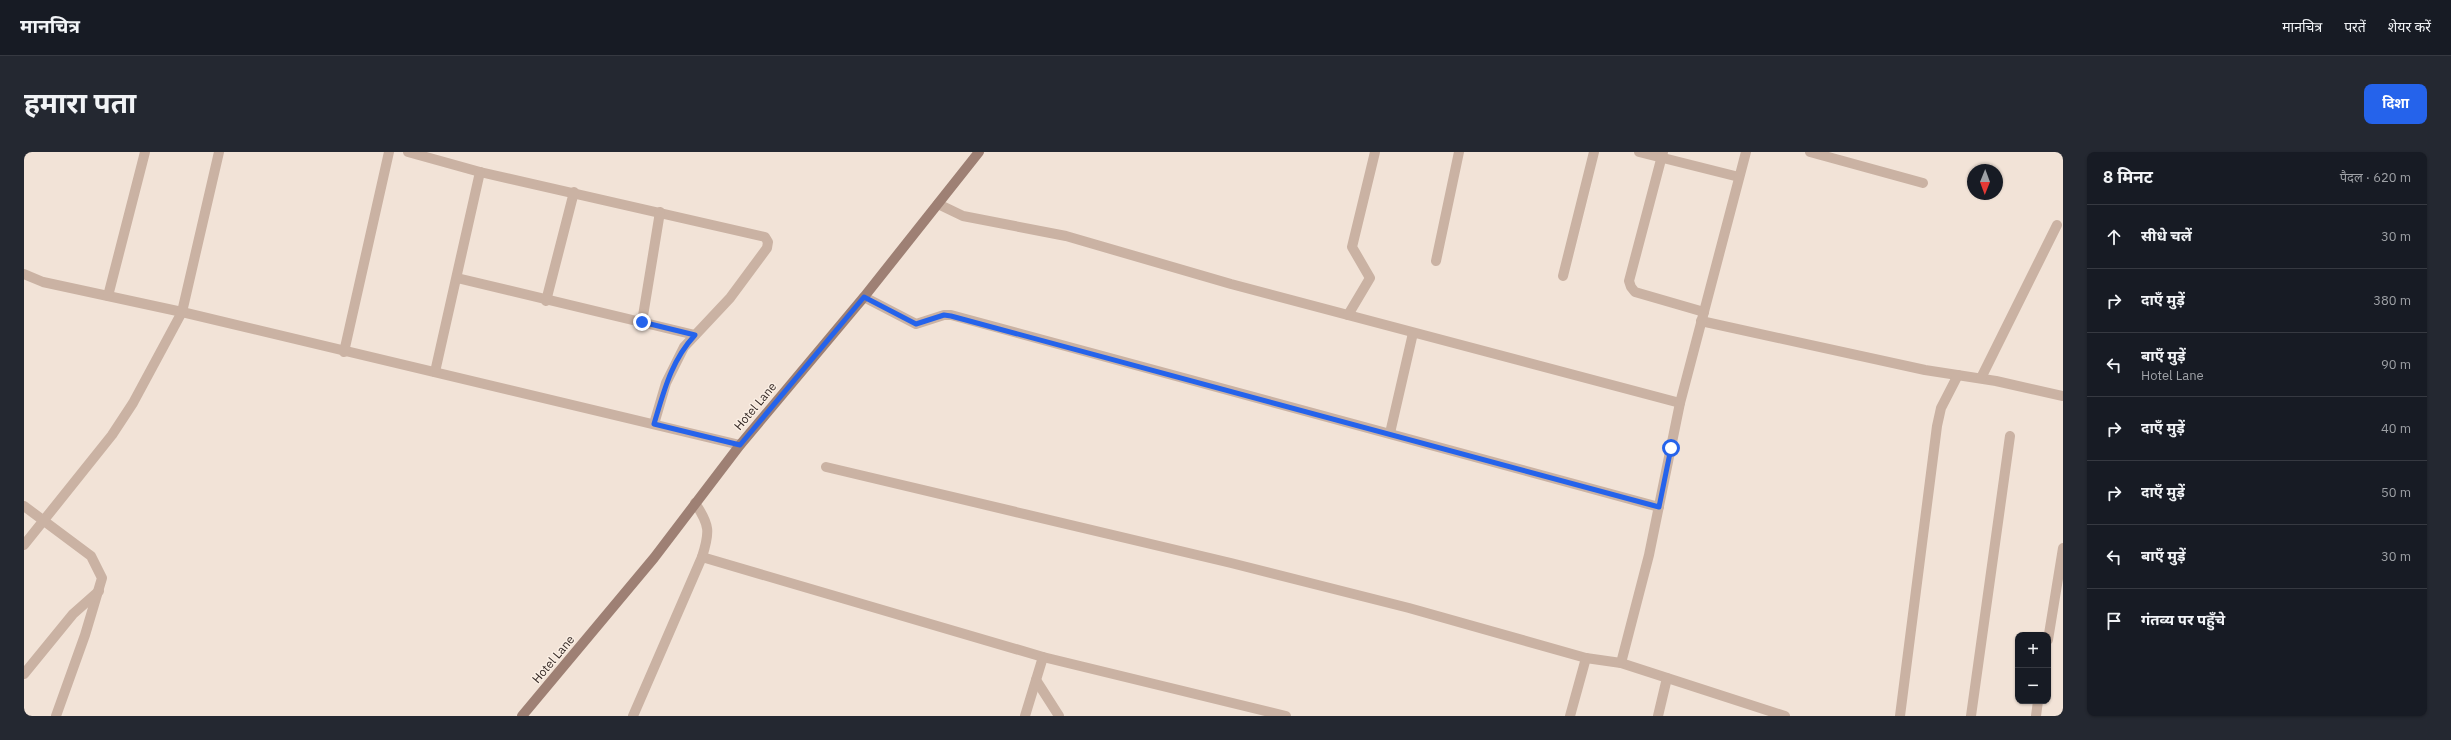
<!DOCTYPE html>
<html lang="hi">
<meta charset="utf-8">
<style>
:root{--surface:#171b24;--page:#242831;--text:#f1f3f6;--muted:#9ea1a6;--line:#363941;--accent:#2563eb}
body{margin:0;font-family:"IBM Plex Sans","Noto Sans Devanagari",sans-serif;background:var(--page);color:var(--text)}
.controls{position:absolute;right:12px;bottom:12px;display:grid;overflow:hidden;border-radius:8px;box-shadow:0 1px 3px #0004}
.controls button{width:36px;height:36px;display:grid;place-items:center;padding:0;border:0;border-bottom:1px solid var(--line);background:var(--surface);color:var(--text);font:20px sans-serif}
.compass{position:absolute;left:1943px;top:12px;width:36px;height:36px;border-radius:50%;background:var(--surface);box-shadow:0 1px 3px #0004;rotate:181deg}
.stop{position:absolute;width:12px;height:12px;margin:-9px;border:3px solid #2563eb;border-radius:50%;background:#fff}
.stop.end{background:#2563eb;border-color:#fff;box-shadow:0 1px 4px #0008}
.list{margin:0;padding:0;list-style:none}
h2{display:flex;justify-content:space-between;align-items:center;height:52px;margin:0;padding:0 16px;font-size:17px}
h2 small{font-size:13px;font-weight:400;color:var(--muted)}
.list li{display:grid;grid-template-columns:26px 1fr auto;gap:12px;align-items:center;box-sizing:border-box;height:64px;padding:0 16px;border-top:1px solid var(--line)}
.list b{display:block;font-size:15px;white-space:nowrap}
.list p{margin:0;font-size:13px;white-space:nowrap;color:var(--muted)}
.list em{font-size:13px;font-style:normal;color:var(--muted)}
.icon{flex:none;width:22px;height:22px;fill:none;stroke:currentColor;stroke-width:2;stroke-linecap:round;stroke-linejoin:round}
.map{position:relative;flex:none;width:2039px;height:564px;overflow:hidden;border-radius:8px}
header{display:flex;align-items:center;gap:24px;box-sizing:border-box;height:56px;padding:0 20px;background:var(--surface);border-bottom:1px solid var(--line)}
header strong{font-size:19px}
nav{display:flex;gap:22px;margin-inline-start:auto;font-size:14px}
.intro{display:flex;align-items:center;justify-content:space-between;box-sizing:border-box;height:96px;padding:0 24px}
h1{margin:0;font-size:28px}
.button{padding:10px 18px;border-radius:8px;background:var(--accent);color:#fff;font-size:14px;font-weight:700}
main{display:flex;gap:24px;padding:0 24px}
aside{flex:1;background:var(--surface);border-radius:8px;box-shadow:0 1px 3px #0004}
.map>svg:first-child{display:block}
</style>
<header>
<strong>मानचित्र</strong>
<nav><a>मानचित्र</a><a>परतें</a><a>शेयर करें</a></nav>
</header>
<div class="intro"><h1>हमारा पता</h1><a class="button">दिशा</a></div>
<main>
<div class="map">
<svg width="2039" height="564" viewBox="0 0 2039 564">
<rect width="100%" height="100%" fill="#f2e3d7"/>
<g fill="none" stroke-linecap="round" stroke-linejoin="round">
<g stroke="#cab2a3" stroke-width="10">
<path d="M384 0 456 20 741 85 744 90 743 96 706 146 660 195 642 231 630 272"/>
<path d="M1615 0 1715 25"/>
<path d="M1639 0 1605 129 1607 135 1611 140 1680 160"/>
<path d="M1786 0 1899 31"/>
<path d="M914 52 939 64 1042 84 1207 132 1656 251"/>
<path d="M1412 109 1435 0"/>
<path d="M0 122 19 130 158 160 716 293"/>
<path d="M1539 124 1570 0"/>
<path d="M433 126 671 183"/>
<path d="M84 144 121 0"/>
<path d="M840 145 892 172 920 163H927L1635 355"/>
<path d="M522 149 550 40"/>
<path d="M1324 163 1346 126 1328 95 1351 0"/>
<path d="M1677 169 1901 218 1972 229 2039 244"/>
<path d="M618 170 636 60"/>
<path d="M320 200 365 0"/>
<path d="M411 220 456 20"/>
<path d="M1957 226 2033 73"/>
<path d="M1366 281 1389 181"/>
<path d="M802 315 1207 411 1385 456 1562 506 1597 511 1761 564"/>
<path d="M0 354 67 404 78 426 61 483 32 564"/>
<path d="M0 393 88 283 109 251 158 160 195 0"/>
<path d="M678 405 1019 505 1262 564"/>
<path d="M2024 488 2039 396"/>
<path d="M1597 511 1625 403 1656 251 1722 0"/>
<path d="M0 522 49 462 75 439"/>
<path d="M1012 528 1035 564"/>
<path d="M609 564 678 405C686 380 686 373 671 351"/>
<path d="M1001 564 1019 505"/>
<path d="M1546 564 1562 506"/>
<path d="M1634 564 1643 526"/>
<path d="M1876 564 1913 274 1917 256 1934 223"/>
<path d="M1947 564 1986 284"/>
<path d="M2012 564 2014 549"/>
</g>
<path stroke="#9e8074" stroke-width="10" d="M498 564 630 406 716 293 840 145 955 0"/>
</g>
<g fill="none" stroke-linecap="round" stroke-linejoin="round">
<path stroke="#2563eb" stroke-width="5" d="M618 170 671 183C647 209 640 239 630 272L716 293 840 145 892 172 920 163 927 164 1635 355 1647 296"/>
</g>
<g text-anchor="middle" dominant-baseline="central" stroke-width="3" stroke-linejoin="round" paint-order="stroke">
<g font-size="12" fill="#352925" stroke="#faeee3">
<text transform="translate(731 254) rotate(-50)">Hotel Lane</text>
<text transform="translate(529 507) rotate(-50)">Hotel Lane</text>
</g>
</g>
</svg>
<div class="controls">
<button>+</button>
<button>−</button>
</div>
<svg class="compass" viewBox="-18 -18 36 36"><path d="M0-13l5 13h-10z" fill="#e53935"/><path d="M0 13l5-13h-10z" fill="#9ea1a6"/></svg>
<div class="stop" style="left:1647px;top:296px"></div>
<div class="stop end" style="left:618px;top:170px"></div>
</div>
<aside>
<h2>8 मिनट<small>पैदल · 620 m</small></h2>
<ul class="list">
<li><svg class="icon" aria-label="ahead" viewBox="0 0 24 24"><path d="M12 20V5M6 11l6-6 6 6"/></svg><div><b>सीधे चलें</b></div><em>30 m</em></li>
<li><svg class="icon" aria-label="right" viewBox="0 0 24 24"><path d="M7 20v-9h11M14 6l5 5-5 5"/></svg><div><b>दाएँ मुड़ें</b></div><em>380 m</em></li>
<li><svg class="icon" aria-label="left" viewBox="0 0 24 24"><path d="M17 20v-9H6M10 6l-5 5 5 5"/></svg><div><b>बाएँ मुड़ें</b><p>Hotel Lane</p></div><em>90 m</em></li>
<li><svg class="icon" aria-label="right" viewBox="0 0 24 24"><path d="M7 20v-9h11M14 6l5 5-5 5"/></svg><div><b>दाएँ मुड़ें</b></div><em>40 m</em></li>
<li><svg class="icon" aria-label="right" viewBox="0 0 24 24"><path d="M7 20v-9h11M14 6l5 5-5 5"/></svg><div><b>दाएँ मुड़ें</b></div><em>50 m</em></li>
<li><svg class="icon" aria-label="left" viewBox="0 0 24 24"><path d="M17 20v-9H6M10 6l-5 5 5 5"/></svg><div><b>बाएँ मुड़ें</b></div><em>30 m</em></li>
<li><svg class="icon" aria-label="arrive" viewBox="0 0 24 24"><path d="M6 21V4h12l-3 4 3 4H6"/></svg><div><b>गंतव्य पर पहुँचे</b></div></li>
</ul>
</aside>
</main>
